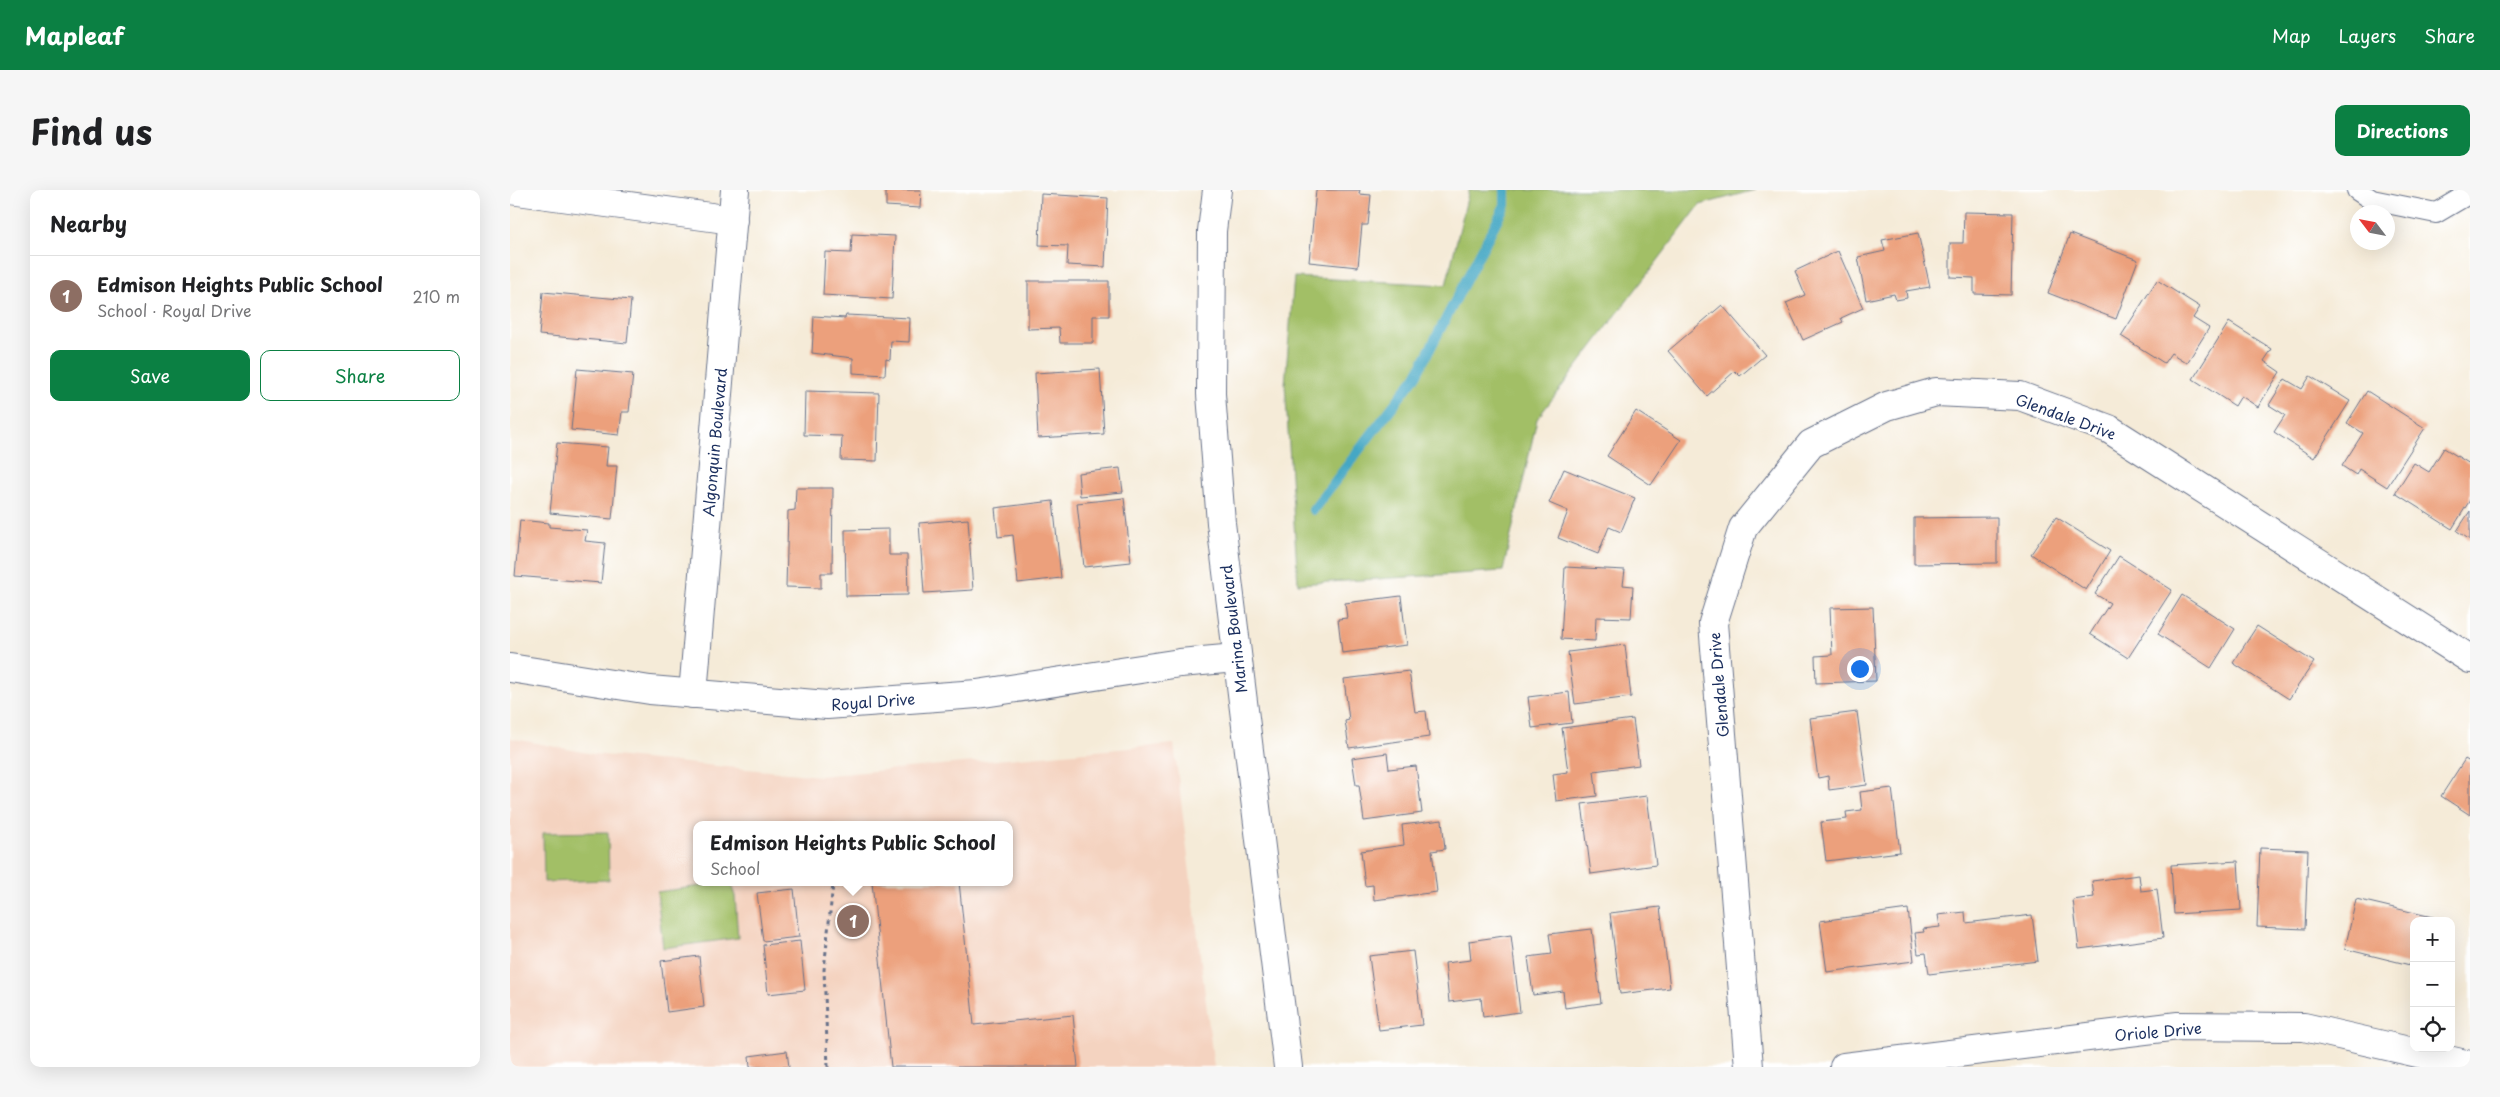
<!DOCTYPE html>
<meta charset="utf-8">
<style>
:root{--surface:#fff;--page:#f6f6f6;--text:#202124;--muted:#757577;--line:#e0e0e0;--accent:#0b8043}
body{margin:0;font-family:"Playpen Sans",sans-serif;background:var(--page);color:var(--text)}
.controls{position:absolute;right:15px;bottom:15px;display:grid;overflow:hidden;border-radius:10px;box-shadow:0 5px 20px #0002}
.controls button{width:45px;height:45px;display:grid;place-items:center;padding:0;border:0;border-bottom:1px solid var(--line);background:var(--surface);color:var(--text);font:25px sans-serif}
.compass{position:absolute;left:1840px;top:15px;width:45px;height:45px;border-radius:50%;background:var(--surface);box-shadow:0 5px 20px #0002;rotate:302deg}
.you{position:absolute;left:1349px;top:478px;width:18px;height:18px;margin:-12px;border:4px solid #fff;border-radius:50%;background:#1a73e8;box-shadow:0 0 0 8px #1a73e833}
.badge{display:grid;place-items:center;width:32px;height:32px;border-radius:50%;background:var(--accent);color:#fff;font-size:16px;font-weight:700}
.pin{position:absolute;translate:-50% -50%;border:2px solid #fff;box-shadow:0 1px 5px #0006}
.popup{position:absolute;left:183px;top:631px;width:320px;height:65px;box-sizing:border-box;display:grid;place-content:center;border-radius:10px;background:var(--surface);filter:drop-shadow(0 1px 4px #0005);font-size:16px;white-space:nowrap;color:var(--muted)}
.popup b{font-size:19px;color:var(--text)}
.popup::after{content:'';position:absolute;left:50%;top:100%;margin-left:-10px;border:10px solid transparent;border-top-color:var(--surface)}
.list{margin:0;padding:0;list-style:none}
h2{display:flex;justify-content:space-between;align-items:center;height:65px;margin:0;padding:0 20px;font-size:21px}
h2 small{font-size:16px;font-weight:400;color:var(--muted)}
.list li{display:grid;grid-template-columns:32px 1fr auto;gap:15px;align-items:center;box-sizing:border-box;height:80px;padding:0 20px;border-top:1px solid var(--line)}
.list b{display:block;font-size:19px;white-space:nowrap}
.list p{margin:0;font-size:16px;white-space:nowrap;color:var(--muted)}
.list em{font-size:16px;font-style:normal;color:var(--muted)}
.actions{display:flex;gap:10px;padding:15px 20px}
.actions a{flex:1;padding:11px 0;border:1px solid var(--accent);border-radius:10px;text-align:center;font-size:18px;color:var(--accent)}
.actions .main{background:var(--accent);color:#fff}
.icon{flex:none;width:28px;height:28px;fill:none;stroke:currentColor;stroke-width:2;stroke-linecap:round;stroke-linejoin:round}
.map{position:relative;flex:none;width:1960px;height:877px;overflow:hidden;border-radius:10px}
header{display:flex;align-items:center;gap:30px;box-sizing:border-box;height:70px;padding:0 25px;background:var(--accent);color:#fff}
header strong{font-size:24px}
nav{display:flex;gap:28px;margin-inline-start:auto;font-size:18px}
.intro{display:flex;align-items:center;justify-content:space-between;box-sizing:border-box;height:120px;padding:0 30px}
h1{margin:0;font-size:35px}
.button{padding:12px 22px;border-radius:10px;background:var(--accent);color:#fff;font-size:18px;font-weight:700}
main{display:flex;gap:30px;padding:0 30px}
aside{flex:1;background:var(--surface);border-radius:10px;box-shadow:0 5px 20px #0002}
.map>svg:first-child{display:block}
</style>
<header>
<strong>Mapleaf</strong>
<nav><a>Map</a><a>Layers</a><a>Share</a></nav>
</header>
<div class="intro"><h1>Find us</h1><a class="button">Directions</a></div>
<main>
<aside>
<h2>Nearby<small></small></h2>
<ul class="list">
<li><span class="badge" style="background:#8d6e63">1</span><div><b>Edmison Heights Public School</b><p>School · Royal Drive</p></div><em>210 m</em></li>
</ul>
<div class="actions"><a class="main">Save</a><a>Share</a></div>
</aside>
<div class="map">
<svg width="1960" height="877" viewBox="0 0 1960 877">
<rect width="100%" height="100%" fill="#fff"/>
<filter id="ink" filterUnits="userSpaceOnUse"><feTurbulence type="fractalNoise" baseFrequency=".02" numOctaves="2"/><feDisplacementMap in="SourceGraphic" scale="10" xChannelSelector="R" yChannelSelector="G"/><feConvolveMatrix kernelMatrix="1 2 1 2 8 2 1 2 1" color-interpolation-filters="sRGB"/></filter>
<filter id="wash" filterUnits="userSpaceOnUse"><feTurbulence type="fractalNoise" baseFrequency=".0096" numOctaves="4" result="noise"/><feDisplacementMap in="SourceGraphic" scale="20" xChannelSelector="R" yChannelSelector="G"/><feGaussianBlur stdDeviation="1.12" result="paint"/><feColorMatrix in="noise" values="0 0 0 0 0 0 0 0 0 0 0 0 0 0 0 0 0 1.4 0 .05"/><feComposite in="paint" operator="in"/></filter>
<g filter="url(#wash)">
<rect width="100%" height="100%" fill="#f5ebd8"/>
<path fill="#f4d3c0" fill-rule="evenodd" d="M0 548 83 564 309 586 664 554 704 877H0ZM187 635H499V692H187Z"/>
<g fill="#a2bf66" stroke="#5e7762">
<path d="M959 0H1245L1190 15 1027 229 993 381 788 394 775 194 784 87 936 95Z"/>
<path d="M98 642 99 690 34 692 33 643Z"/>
<path d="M220 692 225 706 228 748 153 758 147 702Z"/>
</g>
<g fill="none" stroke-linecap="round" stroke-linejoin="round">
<path stroke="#44a7c4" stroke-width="10" d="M803 320 906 186 995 15V0"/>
</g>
<g id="blocks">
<g fill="#eca07c">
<path d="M376 0H411L410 18 376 16Z"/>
<path d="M806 0H850L849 4 861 5 858 35H852L848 77 799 72Z"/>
<path d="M531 4 598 8 595 77 557 75 558 56 529 55Z"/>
<path d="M1454 22 1503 23 1501 105 1464 104V88L1440 87V53H1453Z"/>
<path d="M1408 43 1420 97 1396 101 1397 108 1386 110 1384 104 1356 110 1348 67 1375 61 1372 50Z"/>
<path d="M342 44 385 46 382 109 313 105 315 62 341 63Z"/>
<path d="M1560 44 1628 70 1606 129 1538 103Z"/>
<path d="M1328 61 1353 118 1331 128 1333 132 1293 150 1276 113 1295 105 1285 81Z"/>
<path d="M1647 90 1690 117 1683 128 1699 138 1677 173 1661 163 1654 173 1611 146Z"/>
<path d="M518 91H599V126H583V153H550L549 138 518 139Z"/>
<path d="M33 102 121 110 117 153 29 145Z"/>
<path d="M1212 115 1255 165 1230 186 1225 181 1197 206 1158 161Z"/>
<path d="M336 125 400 128 399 152 381 151 380 170 376 169 375 185 343 183V168L302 163 304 126 335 128Z"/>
<path d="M1719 132 1762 159 1754 171 1770 182 1748 217 1731 206 1725 216 1683 189Z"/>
<path d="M67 179 123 184 119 222H112L109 245 61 240Z"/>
<path d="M590 179 594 244 528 248 525 183Z"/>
<path d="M1800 186 1840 211 1804 268 1764 242 1775 225 1759 215 1775 189 1792 199Z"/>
<path d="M295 201 369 203 367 271 331 270 332 246 294 245Z"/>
<path d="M1857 201 1915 238 1877 297 1849 279 1846 285 1832 276 1853 243 1837 233Z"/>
<path d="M1126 221 1171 250 1141 295 1097 266Z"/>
<path d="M47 253 98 257 96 276H107L102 329 40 323Z"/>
<path d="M1934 258 1960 274V310L1942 339 1885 303 1904 273 1919 282Z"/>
<path d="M610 278 613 302 570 306 568 283Z"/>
<path d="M1054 279 1125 308 1111 342 1099 337 1088 364 1048 348 1058 321 1039 313Z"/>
<path d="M286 298H323L322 383H311V398L276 397 278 321 285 320Z"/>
<path d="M614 308 621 372 574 377 567 313Z"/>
<path d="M543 311 551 388 508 393 503 345 488 347 485 318Z"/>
<path d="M1960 321V350L1947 341Z"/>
<path d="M1487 327V373L1404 374V328Z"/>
<path d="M1546 327 1600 361 1576 400 1521 364Z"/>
<path d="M458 329 463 400 414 403 409 333Z"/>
<path d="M10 330 39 333V337L77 340 75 351 95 353 91 393 5 386Z"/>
<path d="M379 339V365H397L398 405 336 406 335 340Z"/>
<path d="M1609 366 1662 400 1618 468 1580 444 1600 413 1585 404Z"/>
<path d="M1055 377 1115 380 1113 395 1123 396 1121 428 1086 427 1085 451 1051 449Z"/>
<path d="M1672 405 1725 439 1701 478 1648 444Z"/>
<path d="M891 406 897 455 832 463 828 429 837 428 835 413Z"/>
<path d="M1363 417 1366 491 1306 493 1305 466 1322 465 1320 418Z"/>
<path d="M1747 436 1804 472 1779 509 1723 473Z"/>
<path d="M1115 455 1121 507 1065 514 1058 462Z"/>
<path d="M899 481 905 522 916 521 919 547 839 558 835 531 839 530 834 489Z"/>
<path d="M1059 502 1062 533 1022 538 1018 507Z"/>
<path d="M1347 522 1357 595 1319 600 1318 586 1308 588 1300 528Z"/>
<path d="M1123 529 1129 575 1084 581 1087 606 1046 611 1043 584 1058 582 1052 538Z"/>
<path d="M877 563 879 579 906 576 912 623 854 631 849 595H846L842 568Z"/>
<path d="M1955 569 1960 572V625L1931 606Z"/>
<path d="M1382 598 1390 662 1316 671 1311 632 1337 629 1336 622 1352 620 1350 602Z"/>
<path d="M1137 606 1146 675 1081 684 1072 614Z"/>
<path d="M932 630 935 659 922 661 927 702 864 710 863 695 855 696 851 661 894 655 892 635Z"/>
<path d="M1750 658 1798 660 1795 739 1747 737Z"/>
<path d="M1728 671 1731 720 1664 724 1661 675Z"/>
<path d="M1629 685 1631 701 1647 699 1653 748 1569 759 1563 710 1584 707 1582 691Z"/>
<path d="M362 692H449L464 835 563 825 568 877H381Z"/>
<path d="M284 699 289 747 253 751 247 703Z"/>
<path d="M1846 709 1935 730V731H1904V776L1835 759Z"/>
<path d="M1150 717 1160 798 1110 804 1100 723Z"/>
<path d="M1398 719 1404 771 1317 782 1310 731Z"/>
<path d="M1455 722 1456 733 1522 725 1528 771 1419 784 1416 763 1408 764 1405 743 1414 742 1413 739 1430 737 1428 725Z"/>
<path d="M1082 739 1091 813 1055 818 1053 801 1023 805 1018 767 1042 764 1039 744Z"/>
<path d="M1001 745 1010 822 973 827 971 808 939 812 935 773 961 770 959 751Z"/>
<path d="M290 751 295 800 258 804 253 755Z"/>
<path d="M903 761 912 835 869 840 859 766Z"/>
<path d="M189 766 194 817 157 822 151 771Z"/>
<path d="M277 861 279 877H240L239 866Z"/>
</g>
</g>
</g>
<g filter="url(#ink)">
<use href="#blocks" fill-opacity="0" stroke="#677189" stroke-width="1"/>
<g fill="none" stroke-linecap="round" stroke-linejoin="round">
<defs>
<path id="service" d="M1847 0 1862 10 1926 23 1960 3"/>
<g id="minor">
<path d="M0 0 223 30"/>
<path d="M0 478 140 500 317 515 467 504 670 473 726 468"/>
<path d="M183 504 225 0"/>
<path d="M1239 877 1203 433 1233 338 1301 254 1377 216 1426 202 1510 206 1599 239 1960 469"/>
<path d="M1334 877 1668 836 1794 837 1960 875"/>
</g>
<path id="tertiary" d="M707 0 702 41 701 204 711 333 778 877"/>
</defs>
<use href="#service" stroke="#677189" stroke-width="22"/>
<use href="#minor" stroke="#677189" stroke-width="30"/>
<use href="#tertiary" stroke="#677189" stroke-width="30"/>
<path stroke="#677189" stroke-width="3" stroke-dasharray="4 4" stroke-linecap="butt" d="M318 877 314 780 323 694 335 692"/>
<use href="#service" stroke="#fff" stroke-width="20"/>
<use href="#minor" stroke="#fff" stroke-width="28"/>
<use href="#tertiary" stroke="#fff" stroke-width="28"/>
</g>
</g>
<g text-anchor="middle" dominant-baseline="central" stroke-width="5" stroke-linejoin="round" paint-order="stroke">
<g font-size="15" fill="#1b2f5e" stroke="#fff">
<text transform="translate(1556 226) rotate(20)">Glendale Drive</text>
<text transform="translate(204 252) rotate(-85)">Algonquin Boulevard</text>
<text transform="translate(723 439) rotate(-97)">Marina Boulevard</text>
<text transform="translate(1208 495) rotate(-95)">Glendale Drive</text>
<text transform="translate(363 511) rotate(-4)">Royal Drive</text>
<text transform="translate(1648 841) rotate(-5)">Oriole Drive</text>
</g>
</g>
</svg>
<div class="controls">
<button>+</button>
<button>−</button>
<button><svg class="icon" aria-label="locate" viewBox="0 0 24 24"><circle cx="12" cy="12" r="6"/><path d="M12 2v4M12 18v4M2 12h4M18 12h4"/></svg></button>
</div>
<svg class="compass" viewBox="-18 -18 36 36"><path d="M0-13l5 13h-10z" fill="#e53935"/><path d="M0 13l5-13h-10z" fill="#757577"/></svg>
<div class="you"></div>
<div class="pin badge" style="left:343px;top:731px;background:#8d6e63">1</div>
<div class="popup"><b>Edmison Heights Public School</b>School</div>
</div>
</main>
